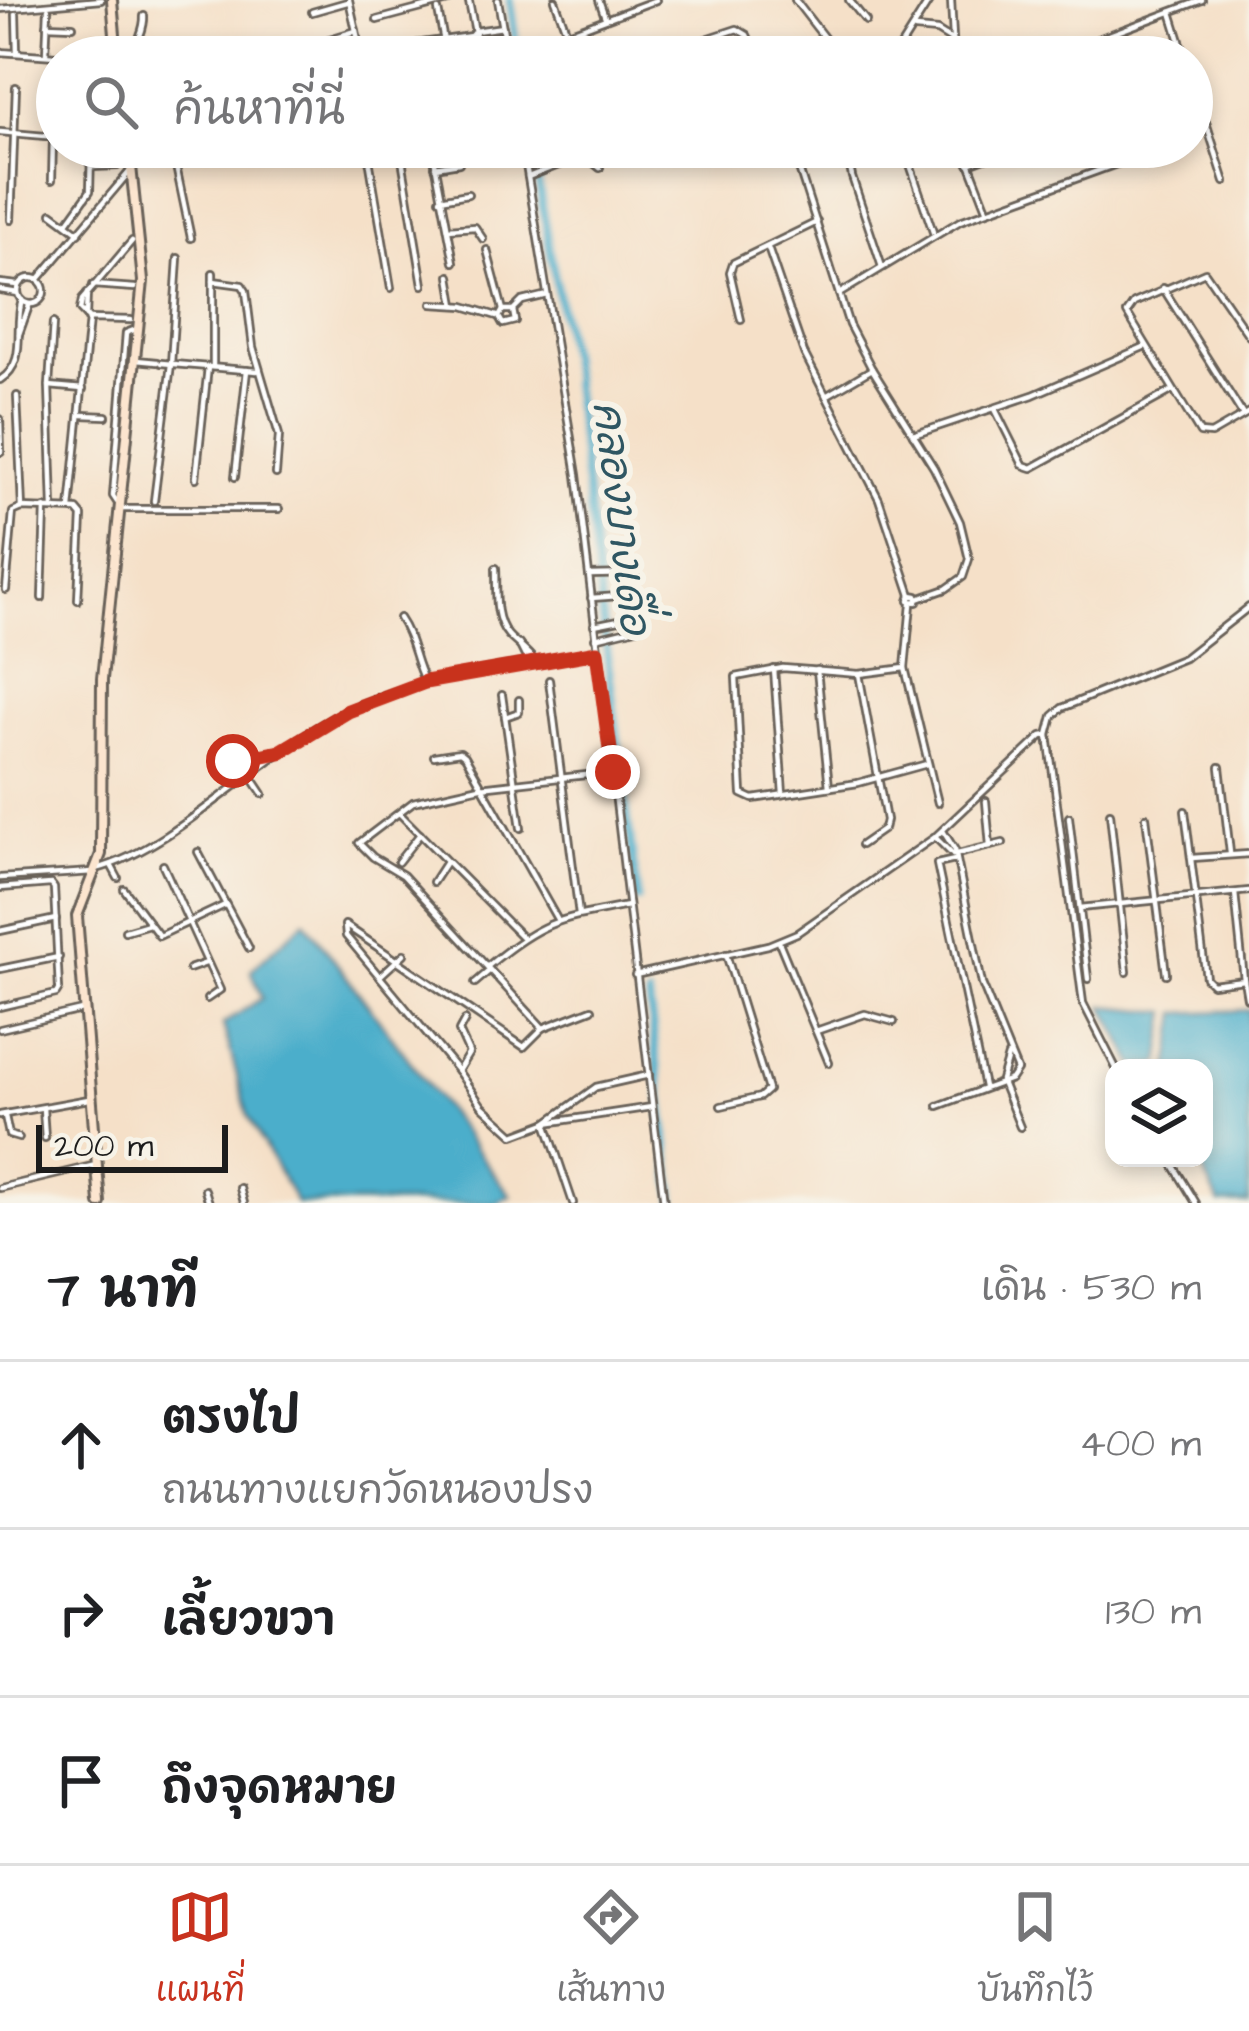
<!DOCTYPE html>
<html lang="th">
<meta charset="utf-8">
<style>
:root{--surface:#fff;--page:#f6f6f6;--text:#202124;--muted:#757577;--line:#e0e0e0;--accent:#c8321e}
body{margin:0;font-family:"Architects Daughter","Playpen Sans Thai",sans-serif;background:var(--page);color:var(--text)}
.controls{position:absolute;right:36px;bottom:36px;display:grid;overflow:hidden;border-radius:24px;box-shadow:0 6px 18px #0003}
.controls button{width:108px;height:108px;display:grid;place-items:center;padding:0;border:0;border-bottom:3px solid var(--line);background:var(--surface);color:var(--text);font:60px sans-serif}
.scale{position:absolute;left:36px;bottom:30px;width:192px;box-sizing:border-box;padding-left:12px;border:6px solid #1c1c1c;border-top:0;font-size:33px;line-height:42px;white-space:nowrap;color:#1c1c1c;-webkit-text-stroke:9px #f7f3e8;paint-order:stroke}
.stop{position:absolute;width:36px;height:36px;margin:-27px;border:9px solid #c8321e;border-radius:50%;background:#fff}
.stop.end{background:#c8321e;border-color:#fff;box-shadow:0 3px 12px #0008}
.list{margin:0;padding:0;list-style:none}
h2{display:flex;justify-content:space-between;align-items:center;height:156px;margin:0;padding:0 48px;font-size:51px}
h2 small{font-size:39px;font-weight:400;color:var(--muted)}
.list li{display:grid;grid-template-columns:78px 1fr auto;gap:36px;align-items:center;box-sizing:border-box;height:168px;padding:0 48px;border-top:3px solid var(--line)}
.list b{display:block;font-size:45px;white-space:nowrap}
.list p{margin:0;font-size:39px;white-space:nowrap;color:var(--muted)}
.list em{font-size:39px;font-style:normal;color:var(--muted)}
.icon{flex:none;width:66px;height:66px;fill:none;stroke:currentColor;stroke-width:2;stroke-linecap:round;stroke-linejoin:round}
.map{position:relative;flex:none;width:1249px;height:1203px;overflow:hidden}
.search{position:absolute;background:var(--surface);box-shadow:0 6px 18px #0003;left:36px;right:36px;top:36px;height:132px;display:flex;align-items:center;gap:30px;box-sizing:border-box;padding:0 42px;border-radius:66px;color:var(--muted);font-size:45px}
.sheet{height:660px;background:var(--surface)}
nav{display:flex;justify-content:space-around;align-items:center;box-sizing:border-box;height:168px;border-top:3px solid var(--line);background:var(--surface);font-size:33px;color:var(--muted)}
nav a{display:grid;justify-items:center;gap:6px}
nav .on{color:var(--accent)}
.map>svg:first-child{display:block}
</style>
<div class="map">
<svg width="1249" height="1203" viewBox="0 0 1249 1203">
<rect width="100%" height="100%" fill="#f7f3e8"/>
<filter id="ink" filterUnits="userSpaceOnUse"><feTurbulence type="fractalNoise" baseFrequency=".00833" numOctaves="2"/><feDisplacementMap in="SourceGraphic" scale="24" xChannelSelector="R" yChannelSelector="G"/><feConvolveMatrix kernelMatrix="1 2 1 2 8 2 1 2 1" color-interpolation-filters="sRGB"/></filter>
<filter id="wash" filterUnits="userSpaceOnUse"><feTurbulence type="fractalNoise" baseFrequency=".004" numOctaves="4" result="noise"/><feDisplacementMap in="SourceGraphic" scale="48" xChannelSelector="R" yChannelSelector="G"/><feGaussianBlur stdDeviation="2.7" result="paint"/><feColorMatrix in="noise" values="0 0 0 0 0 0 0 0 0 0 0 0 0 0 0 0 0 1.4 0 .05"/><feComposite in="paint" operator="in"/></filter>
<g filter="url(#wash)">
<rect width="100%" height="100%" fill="#f5e0c8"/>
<g fill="#4caecb" stroke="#346574" stroke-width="3">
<path d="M305 921 511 1196 495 1203H296L248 1116 223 1024 262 998 251 970Z"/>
<path d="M1104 1006 1168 1012 1160 1064 1135 1066Z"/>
<path d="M1249 1010V1203H1219L1197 1158H1204V1068H1169L1178 1013Z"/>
</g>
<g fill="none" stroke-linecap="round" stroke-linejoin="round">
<g stroke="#4caecb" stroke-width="8">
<path d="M510 0 518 57"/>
<path d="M532 147 572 375 638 899"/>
<path d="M649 997 675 1203"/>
</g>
</g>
</g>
<g filter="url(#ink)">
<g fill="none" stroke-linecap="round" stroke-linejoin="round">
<defs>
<g id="street">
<path d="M349 0 362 57"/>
<path d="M498 0 508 57"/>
<path d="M555 0 567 33"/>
<path d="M599 0 605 17"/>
<path d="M795 0 836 53"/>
<path d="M849 0 866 21"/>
<path d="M951 0 954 57"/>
<path d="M469 2 480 57"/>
<path d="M0 9 101 0"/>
<path d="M438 10 447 57"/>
<path d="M312 12 347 2"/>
<path d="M1171 12 1185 57"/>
<path d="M16 14 17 52"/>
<path d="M377 20 452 0"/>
<path d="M47 25 73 26"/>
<path d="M503 27 475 31 471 36 477 41 504 37"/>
<path d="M915 29 937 31 953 41"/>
<path d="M323 41 356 31"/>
<path d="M1093 41 1202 0"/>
<path d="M89 48 112 44"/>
<path d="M523 50 656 0"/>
<path d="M0 52 70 57"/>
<path d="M46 54 48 9"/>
<path d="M135 57C135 40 145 32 144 16"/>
<path d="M383 57 415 44 471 36"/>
<path d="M652 57 737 29 747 35 757 57"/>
<path d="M794 57 799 54"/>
<path d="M894 57 930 0"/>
<path d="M1192 78 1225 182"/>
<path d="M0 132 57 137"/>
<path d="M172 147 191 238"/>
<path d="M367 147 391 288"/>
<path d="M400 147 423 285"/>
<path d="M432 147 454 262"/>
<path d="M523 147 577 475 664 1203"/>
<path d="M792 147 849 325 872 369 934 468 960 522 969 559 963 577 946 589 918 599"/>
<path d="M846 147 852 177 882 267"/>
<path d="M904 147 933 232"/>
<path d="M963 147 987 209"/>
<path d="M969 164 1014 147"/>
<path d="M93 167 117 166"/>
<path d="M435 167 459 163"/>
<path d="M528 177 584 155 600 168"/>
<path d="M52 180 54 97"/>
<path d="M440 199 468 194"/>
<path d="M52 213 79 233"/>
<path d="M11 220 16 87"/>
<path d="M67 223 90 191 91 152"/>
<path d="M448 229 475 227 483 239"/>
<path d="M768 248 804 353 879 499 911 595"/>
<path d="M487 250 503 310"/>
<path d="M450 276 455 305"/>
<circle cx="31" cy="291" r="13"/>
<path d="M38 280 131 170"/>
<path d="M213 281 242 285 246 291 253 347 279 435 276 474"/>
<path d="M0 283 18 285"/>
<path d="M93 285 135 288"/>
<path d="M1163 288 1243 415"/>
<path d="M0 290 18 293"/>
<path d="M839 294 960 221 1133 158 1141 147"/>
<path d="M432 304 464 306 497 316"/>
<path d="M513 310 515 321 503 324 499 317 503 310H513L522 301 547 295"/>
<path d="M86 316 87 293"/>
<path d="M89 319 80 310 82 300 132 241"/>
<path d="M741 320 730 272 733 263 817 222"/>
<path d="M53 323 49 386 53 508"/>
<path d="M19 334 29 306"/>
<path d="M1249 336 1205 272 1134 303 1127 313 1200 433 1211 434 1249 412"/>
<path d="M136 360 157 362"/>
<path d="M161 363 257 371"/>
<path d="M213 367V273"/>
<path d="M0 380C29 362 13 328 22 300"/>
<path d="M49 386 83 389"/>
<path d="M17 396 22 508"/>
<path d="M826 396 872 369"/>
<path d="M995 409 1023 465 1032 468 1173 390"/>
<path d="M82 415 106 416"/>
<path d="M0 419 1 452"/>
<path d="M913 435 1033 395 1146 346"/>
<path d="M235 477 247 370"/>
<path d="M196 478 208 367"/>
<path d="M154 501 171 364 178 258"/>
<path d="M117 502 113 496 126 333 139 328"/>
<path d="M70 509 89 319 131 320"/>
<path d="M121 509H279"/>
<path d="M496 568C497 589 493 618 508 635 517 645 527 650 535 662"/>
<path d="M589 575 637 574"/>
<path d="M6 590 13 512 22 508 77 510 82 516 78 600"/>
<path d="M911 595 917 596V602L909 601Z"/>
<path d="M42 598 45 508"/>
<path d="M591 598 633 595"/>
<path d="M911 604 905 668 938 803"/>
<path d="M399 618C413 638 414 661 425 682"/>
<path d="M594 625 624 619"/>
<path d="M595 638 640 627"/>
<path d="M519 644 529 664"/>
<path d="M905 668 859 674 783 668 736 677 742 794 753 799 858 783 927 764"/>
<path d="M774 669 783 794"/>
<path d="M817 670 829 787"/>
<path d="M859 674 886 820 884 829 861 845"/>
<path d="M549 680 579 915"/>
<path d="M502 695 521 828"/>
<path d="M505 717 519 712V700"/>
<path d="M1048 735 1053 716 1062 708 1184 658 1249 607"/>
<path d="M214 754 228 761 275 752"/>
<path d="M434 756 460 752 465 756 557 919"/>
<path d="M1220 767 1230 853"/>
<path d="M249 773 263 794"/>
<path d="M986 801 990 846"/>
<path d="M1185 811 1206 978 1212 984 1244 980 1235 893"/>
<path d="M1110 813 1127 972"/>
<path d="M400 814 522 937"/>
<path d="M1069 817 1088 979"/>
<path d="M1146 817 1166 974"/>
<path d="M937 839 953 855"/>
<path d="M198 852 249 948"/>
<path d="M953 855 1003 843"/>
<path d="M1192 858 1249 854"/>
<path d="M955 860 937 864 984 1087"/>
<path d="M398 862 420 834"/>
<path d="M111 865 118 878"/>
<path d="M163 865 220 990 207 999"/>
<path d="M96 869C169 851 259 759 329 720 411 675 506 667 597 652"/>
<path d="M0 878 93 872"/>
<path d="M433 882 446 862"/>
<path d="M0 888 51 884 54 888 59 989 56 994 0 1007"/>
<path d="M124 889 159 936 225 905"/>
<path d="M1080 908 1249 891"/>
<path d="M0 931 56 919"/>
<path d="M125 931 149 924"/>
<path d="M779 942 829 1063"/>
<path d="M488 966C543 920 559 919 628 906"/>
<path d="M0 969 59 957"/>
<path d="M189 969 206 963"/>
<path d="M635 975 768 945 797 933 935 837 1042 736 1048 735 1083 1003 1116 1068"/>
<path d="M380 976 404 954"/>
<path d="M1244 980 1247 998"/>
<path d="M475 983 489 971"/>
<path d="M592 1009 543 1028 524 1047 345 925 346 936 458 1071 482 1106 514 1135 546 1123 652 1107"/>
<path d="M543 1028 403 875 373 857 359 843 413 802 480 787 613 772"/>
<path d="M0 1029 82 1010"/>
<path d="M816 1031 865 1014 894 1022"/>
<path d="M1008 1056 1001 1080 1020 1127"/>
<path d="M458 1071 469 1053 459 1031 465 1020"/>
<path d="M721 1106 760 1097 768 1090 726 954"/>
<path d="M938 1106 1011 1079 1017 1070 982 984 955 850 943 831"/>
<path d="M43 1108 45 1138"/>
<path d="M0 1115 89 1099"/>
<path d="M5 1116 9 1135 19 1138"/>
<path d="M1169 1158 1196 1203"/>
<path d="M0 1188 96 1165"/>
<path d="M240 1188 244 1203"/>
<path d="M205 1190 209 1203"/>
<path d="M573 1203 546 1123 596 1087 649 1075"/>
</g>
<g id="secondary">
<path d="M112 0 117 57"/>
<path d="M100 1203 77 916 101 854 102 679 143 281 129 147"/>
</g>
</defs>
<use href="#street" stroke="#686158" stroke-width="10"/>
<use href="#secondary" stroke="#686158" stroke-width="14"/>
<use href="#street" stroke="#fff" stroke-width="4.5"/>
<use href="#secondary" stroke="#fce5cf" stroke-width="8"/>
</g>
</g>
<g fill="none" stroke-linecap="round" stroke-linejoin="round" filter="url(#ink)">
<path stroke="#c8321e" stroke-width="15" d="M233 761 280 752 348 711 425 682 597 652 613 772"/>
</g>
<g text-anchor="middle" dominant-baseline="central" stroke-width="12" stroke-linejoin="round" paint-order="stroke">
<g font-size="42" font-style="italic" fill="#2f5662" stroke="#f7f3e8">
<text transform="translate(620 518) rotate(83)">คลองบางเดื่อ</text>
</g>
</g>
</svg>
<div class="controls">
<button><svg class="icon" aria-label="layers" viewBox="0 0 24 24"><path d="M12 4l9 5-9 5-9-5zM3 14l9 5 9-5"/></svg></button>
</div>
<div class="scale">200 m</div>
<div class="stop" style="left:233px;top:761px"></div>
<div class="stop end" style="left:613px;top:772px"></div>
<div class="search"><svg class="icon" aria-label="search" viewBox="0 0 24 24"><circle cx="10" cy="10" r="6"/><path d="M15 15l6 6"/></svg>ค้นหาที่นี่</div>
</div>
<section class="sheet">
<h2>7 นาที<small>เดิน · 530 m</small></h2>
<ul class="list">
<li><svg class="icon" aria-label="ahead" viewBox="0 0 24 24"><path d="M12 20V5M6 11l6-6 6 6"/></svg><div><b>ตรงไป</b><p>ถนนทางแยกวัดหนองปรง</p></div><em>400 m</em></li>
<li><svg class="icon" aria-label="right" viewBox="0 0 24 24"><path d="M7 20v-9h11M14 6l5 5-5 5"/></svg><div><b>เลี้ยวขวา</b></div><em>130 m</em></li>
<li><svg class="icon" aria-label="arrive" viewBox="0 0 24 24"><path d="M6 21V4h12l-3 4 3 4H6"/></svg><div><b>ถึงจุดหมาย</b></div></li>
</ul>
</section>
<nav>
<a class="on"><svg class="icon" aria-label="map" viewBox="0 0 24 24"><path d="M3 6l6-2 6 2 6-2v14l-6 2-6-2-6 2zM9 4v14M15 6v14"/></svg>แผนที่</a>
<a><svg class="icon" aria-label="directions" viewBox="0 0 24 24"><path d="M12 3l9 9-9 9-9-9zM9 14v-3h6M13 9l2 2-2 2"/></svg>เส้นทาง</a>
<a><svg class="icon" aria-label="saved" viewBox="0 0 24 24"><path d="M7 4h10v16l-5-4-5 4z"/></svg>บันทึกไว้</a>
</nav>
